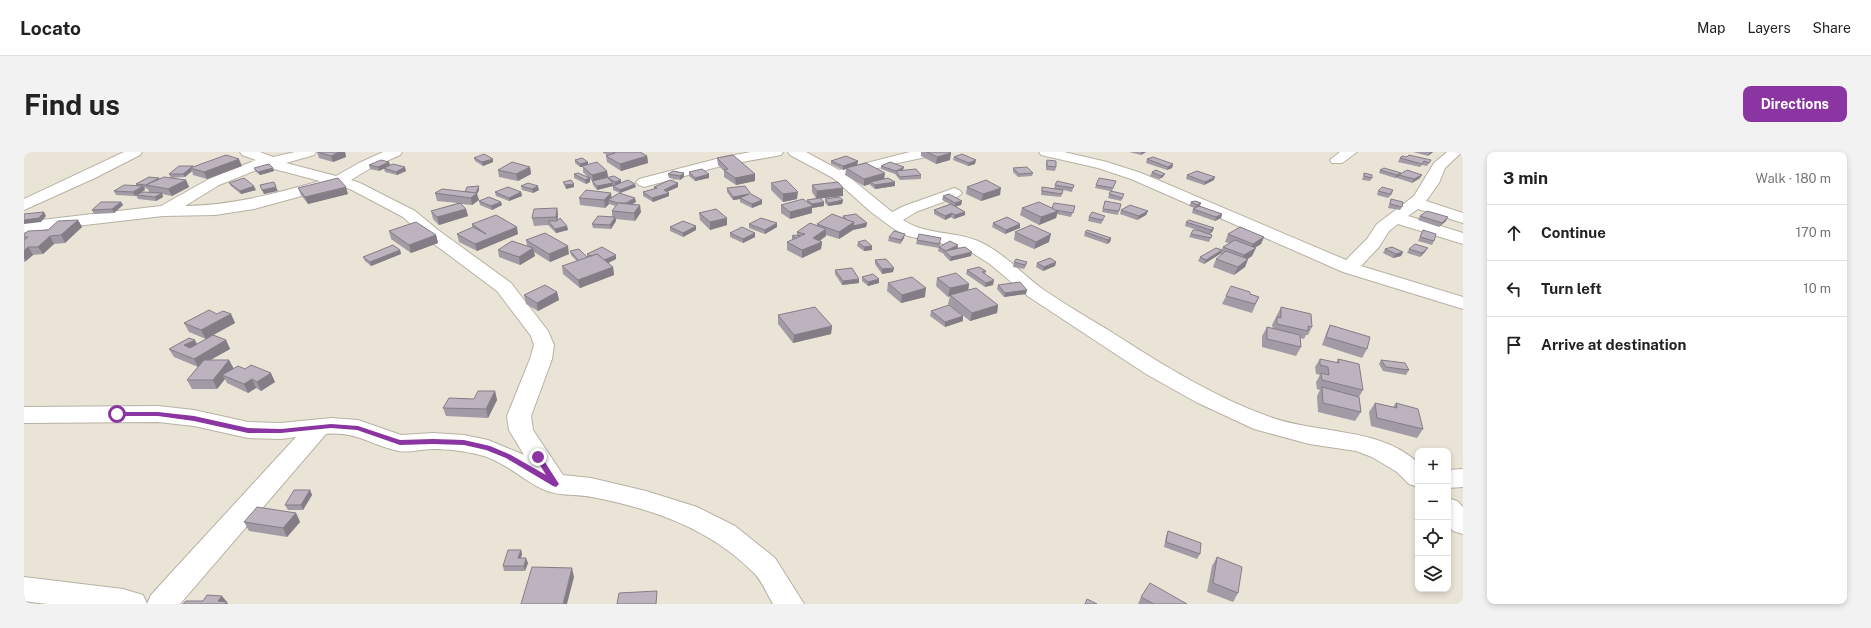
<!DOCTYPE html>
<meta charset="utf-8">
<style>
:root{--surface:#fff;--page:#f2f2f2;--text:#222;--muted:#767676;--line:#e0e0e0;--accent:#8a35a2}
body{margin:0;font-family:"Public Sans",sans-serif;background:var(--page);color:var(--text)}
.controls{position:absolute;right:12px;bottom:12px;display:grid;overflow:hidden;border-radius:8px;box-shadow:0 2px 6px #0003}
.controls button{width:36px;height:36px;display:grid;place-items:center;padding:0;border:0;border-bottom:1px solid var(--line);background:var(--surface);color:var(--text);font:20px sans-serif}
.stop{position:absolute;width:12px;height:12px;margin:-9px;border:3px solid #8a35a2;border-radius:50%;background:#fff}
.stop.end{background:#8a35a2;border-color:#fff;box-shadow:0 1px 4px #0008}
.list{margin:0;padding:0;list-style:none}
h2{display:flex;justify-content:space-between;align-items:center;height:52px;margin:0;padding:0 16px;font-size:17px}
h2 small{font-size:13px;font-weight:400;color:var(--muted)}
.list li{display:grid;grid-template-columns:26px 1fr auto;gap:12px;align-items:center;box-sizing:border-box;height:56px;padding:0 16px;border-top:1px solid var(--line)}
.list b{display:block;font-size:15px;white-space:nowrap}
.list em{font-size:13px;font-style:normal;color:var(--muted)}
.icon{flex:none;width:22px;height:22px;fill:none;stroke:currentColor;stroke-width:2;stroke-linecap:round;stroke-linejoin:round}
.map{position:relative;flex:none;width:1439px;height:452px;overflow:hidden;border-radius:8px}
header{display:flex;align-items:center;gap:24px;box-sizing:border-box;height:56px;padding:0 20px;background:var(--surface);border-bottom:1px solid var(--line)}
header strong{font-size:19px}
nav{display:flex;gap:22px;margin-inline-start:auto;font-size:14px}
.intro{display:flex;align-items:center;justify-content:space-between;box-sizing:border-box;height:96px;padding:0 24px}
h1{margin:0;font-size:28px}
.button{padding:10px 18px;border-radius:8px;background:var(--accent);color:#fff;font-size:14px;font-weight:700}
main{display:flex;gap:24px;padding:0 24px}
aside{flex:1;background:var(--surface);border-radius:8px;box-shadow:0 2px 6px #0003}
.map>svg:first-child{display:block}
</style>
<header>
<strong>Locato</strong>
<nav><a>Map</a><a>Layers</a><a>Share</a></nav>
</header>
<div class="intro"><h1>Find us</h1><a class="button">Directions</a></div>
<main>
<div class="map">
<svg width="1439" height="452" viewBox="0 0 1439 452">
<rect width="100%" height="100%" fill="#eae4d6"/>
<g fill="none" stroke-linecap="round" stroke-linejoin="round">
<defs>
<g id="minor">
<path d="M100 0H118L116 3 71 26 0 58V47Z"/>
<path d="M216 0H236L249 5 271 0H292L290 3 262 11 312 24 335 11 359 0H378L376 3 345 17 327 28 336 31 391 59 414 78 487 131 524 179 530 193 528 207 507 264 509 278 539 323 567 326 622 339 673 355 711 374 751 406 780 452H749C743 442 738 429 730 421 685 376 629 357 568 345 553 342 537 344 523 339 500 330 481 309 456 303 441 299 424 297 408 297 398 297 385 301 375 299 348 294 333 279 302 282L156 452H123L127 443 147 421 272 285 257 287 224 286 170 274 134 270 0 271V255L134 254 170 258 224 270 257 271 307 266 334 268 377 283 409 281 440 283 464 288 500 303 485 278 483 264 506 207 510 193 507 184 473 139 402 86 379 65 326 37 314 34 230 57 191 63 139 64 0 80V70L137 54 185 27 232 8 218 3ZM245 13 250 17 296 29C249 42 210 53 161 54L195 33Z"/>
<path d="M727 0H759L757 3 752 4 701 13 620 35 615 33 612 30 615 27 700 5Z"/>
<path d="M764 0H782L815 18 886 0H914L912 3 869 12 824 24 868 60 880 54 925 38 930 36 935 38 938 41 935 44 892 60 879 68C901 83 930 79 954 89 979 100 998 122 1020 138 1042 153 1066 167 1089 181 1139 213 1190 245 1246 265 1292 282 1357 275 1394 311V335L1385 332 1373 320 1348 305 1332 299 1285 292 1230 277 1172 250 1122 222 1005 145 966 112 942 97 884 84 870 77 847 60 809 26 766 3Z"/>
<path d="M1015 0H1040L1083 10 1117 21 1322 108 1343 87 1353 72 1390 44 1410 11 1423 0H1438L1421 16 1415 31 1402 49 1439 61V71L1394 57 1384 64 1439 81V92L1374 72 1365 79 1355 95 1337 114 1439 145V157L1319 120 1107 27 1074 16 1017 3Z"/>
<path d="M1316 0H1333L1318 11H1308L1306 8Z"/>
<path d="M1439 317V335L1424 336V318Z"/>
<path d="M1424 346 1433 349 1439 355V382L1429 379 1424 373Z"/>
<path d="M0 425 99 437 119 443 123 452H23L0 449Z"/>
</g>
</defs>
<use href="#minor" stroke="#b7b1a4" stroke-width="2"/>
<use href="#minor" fill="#fff" fill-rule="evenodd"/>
</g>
<g fill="#a29aa4">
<path d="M293 0H321L322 5 309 10 295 6Z"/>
<path d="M579 0H616L623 4 624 11 597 19 583 10 582 4 583 3 579 1Z"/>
<path d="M897 0H925L926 8 912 12 897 4Z"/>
<path d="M1105 0H1122L1117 3Z"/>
<path d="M1389 0H1409L1404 4Z"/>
<path d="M930 5 951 12 944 14 929 8Z"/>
<path d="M1383 5 1407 8 1403 14 1398 13 1396 15 1374 10 1376 6Z"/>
<path d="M450 6 469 10 459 14 451 9Z"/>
<path d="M693 6 731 22V29L712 33 700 25V19L694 13Z"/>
<path d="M1123 7 1149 12 1148 16 1143 18 1122 11Z"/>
<path d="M551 8 564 10V12L583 19 584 25 597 28V31L612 35 596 41 589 38V34L573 38 569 33 568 29 566 27V30L562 32 550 26V22L565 26 559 20V15H556L551 11Z"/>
<path d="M1023 8 1032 15 1031 19 1022 18V11Z"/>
<path d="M807 9H834L833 13 860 26 871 30V34L851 37 846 33V32L840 34 821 23 822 17 819 18 807 12Z"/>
<path d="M365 10 366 13 382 19 373 23 361 20 360 17 355 19 346 17 345 13Z"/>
<path d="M218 14 183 27 169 23 168 19 161 25 147 26 145 22 169 15Z"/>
<path d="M857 14 879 18 897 23V27L876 28 871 22 857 17Z"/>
<path d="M506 15 507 22 494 29 475 25 474 18Z"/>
<path d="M230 16H249L250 19 236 23 231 19Z"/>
<path d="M989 16 1009 21 1008 24 994 25 989 20Z"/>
<path d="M1132 18 1139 25 1135 27 1126 24 1128 20Z"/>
<path d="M1356 18 1377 21 1376 22 1396 26 1388 31 1373 26 1374 25 1371 26 1355 21Z"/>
<path d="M665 20 685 22V26L671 29 665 24Z"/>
<path d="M660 21V25L656 28 645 26 644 22Z"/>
<path d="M1340 21 1348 26 1346 29 1338 28 1339 25Z"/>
<path d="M1163 23 1190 28 1180 33 1162 27Z"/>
<path d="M135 26 136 27 162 28 165 35 148 44 138 42 139 45 132 49 114 47 112 43 125 40 124 37 120 36 121 38 111 44 92 43 90 39 112 34V32Z"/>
<path d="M1092 29 1088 39 1099 46 1097 49 1084 46 1086 39 1071 36 1072 33Z"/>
<path d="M539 30 550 35 542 37 540 33Z"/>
<path d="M205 31 232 38 217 42 207 34Z"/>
<path d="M747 31 773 47 759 50 747 38Z"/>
<path d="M788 33 819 36V44L796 46 800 50V54L788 56V61L766 67 757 61V53L783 50V48L792 46 788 40Z"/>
<path d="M1031 33H1050L1048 40 1039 38 1037 45 1017 43 1018 35 1030 37Z"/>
<path d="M497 34 515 38 509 41 498 38Z"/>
<path d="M630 35H654L643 40 645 41V44L629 50 619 44V40L630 37Z"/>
<path d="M943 35 976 43 957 49 942 42Z"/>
<path d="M274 36 324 42 284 52 277 43Z"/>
<path d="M703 36 727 42 738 52 728 56 716 50V47L709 48 703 40Z"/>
<path d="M455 38 453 42 455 48 448 53 437 52 442 57 444 64 415 73 409 67 407 59 434 51 413 49 411 41Z"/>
<path d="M1369 38 1368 42 1364 46 1353 43 1354 39Z"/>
<path d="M471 40H497L498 44 485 49 472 44Z"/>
<path d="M919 44 938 49 937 53 931 54 941 63 930 67 927 65 921 68 910 62V58L926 52 918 48Z"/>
<path d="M555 46H587L612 50 608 52 617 60 611 69 592 67V69L587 77 569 76 568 72 588 65V59L592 54 585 52 581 56 556 53Z"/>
<path d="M801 47 819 48 818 52 804 54 801 51Z"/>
<path d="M1367 47 1378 55 1376 58 1364 56Z"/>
<path d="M455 49 477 50 478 53 468 58 456 53Z"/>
<path d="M1081 49 1095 59 1094 63 1078 60Z"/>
<path d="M1171 49 1177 51 1176 54 1198 62 1197 66 1191 69 1168 61 1169 57 1171 56 1165 54 1167 50Z"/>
<path d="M97 50 99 53 90 61 70 62 68 58Z"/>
<path d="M1051 54 1047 65 1033 62 1032 66 1015 73 996 63 998 56H1028Z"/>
<path d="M533 56 534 63V68L543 74 544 78 532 81 524 73 510 74 508 66Z"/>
<path d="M1097 58 1124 59 1122 63 1113 68 1096 62Z"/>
<path d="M675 61 703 73 686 78 676 68Z"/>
<path d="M819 64 843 71 842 75 829 78 815 87 802 83V84L796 89 798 90 797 97 778 106 763 98V90L768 88V84L773 83V80L793 74V72L819 66Z"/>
<path d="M1396 64 1422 69 1415 75 1394 68Z"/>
<path d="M1065 65 1080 67 1077 72 1064 69Z"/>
<path d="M54 68 58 75 41 91 30 92 19 102 9 103 2 109 0 110V81L1 82 24 78Z"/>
<path d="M1162 70 1190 76 1188 80 1186 82 1188 83 1185 90 1165 85 1169 78 1182 81 1161 74Z"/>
<path d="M969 71 996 72V76L981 82 968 75Z"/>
<path d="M448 72 494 82 453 99 435 90 433 82 448 76Z"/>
<path d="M725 72 753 75 741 82 725 76Z"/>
<path d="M646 75 672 78 659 85 646 79Z"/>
<path d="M1399 78 1410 89 1408 93 1394 89Z"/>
<path d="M365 79 412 83 414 91 387 101 367 87Z"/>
<path d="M991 80 1025 90 1010 97 990 88Z"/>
<path d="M1061 80 1087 86 1086 90 1083 92 1060 84Z"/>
<path d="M706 81 731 85 719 91 706 85Z"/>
<path d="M1204 82 1240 85 1237 92 1231 96 1228 104 1224 107 1221 115 1210 123 1189 115 1192 107 1198 103 1196 102 1199 95 1205 91 1201 90Z"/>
<path d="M865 85 880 86 876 92 864 89Z"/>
<path d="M502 88 545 102 526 110 510 100 511 104 496 113 475 105 474 98 503 94Z"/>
<path d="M893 88 917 90 915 96 892 92Z"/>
<path d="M834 90 848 94V98L840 99 833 94Z"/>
<path d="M934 93 933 97 948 100 947 104 926 109 920 103V102L914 99 915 95Z"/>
<path d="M1361 97 1379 100 1377 104 1369 106 1359 101Z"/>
<path d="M1385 97 1401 100 1396 105 1383 101Z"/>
<path d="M376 98 377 102 347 114 341 109 339 105Z"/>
<path d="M1198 98 1196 102 1180 112 1174 109 1176 105Z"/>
<path d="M546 99 563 105V102L592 107 584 111 589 115 590 123 556 136 539 122 538 114 553 109 547 103Z"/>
<path d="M851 108 869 120 858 122 851 112Z"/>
<path d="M990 110H1003L1002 114 1000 117 989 115Z"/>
<path d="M1032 110 1031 114 1019 119 1012 115 1013 111Z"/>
<path d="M811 118 835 131 818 133 811 122Z"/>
<path d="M943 118 962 119 961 123 969 133 961 135 942 122Z"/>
<path d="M838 125 855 131 844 134 838 129Z"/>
<path d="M913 126 945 132 944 138 974 153 973 161 946 169 924 152 926 144 924 145 912 134Z"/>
<path d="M864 131 901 145 877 151 863 139Z"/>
<path d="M974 133 1002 142 980 145 973 137Z"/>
<path d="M533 140 535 148 514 159 502 152 500 143Z"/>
<path d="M1226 142 1235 145 1228 161 1198 152 1202 144Z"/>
<path d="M1257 155 1288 175 1284 183H1282L1280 187 1276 186 1277 195 1272 204 1238 195V184L1243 175 1249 177 1248 173Z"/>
<path d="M907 159 939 164V169L921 175 906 164Z"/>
<path d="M193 162H207L211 171 182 187 165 180 160 171Z"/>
<path d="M754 163 808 174 807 182 769 191 754 172Z"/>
<path d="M1306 173 1343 197 1338 206 1298 193 1302 182Z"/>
<path d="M202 188 206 197 186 208H205L209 216 251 230 237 239 232 236 224 241 203 231 201 227 193 237H168L163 228 174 215 150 205 145 197Z"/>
<path d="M1296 207 1312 211 1314 207 1339 238 1335 245 1337 260 1331 269 1294 260 1293 244 1296 238 1293 237 1292 230 1296 223 1292 222 1291 215Z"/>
<path d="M1357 208 1385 218 1382 223 1359 219 1355 212Z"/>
<path d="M471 239 473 248 464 266 422 264 419 256 450 247Z"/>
<path d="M1351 251 1369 255 1372 251 1399 277 1393 286 1347 274 1345 260Z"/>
<path d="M286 338 288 343 279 358H264L261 353Z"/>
<path d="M272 361 276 370 263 385 225 379 220 370Z"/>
<path d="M1144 379 1176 402 1173 407 1140 395 1142 384Z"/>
<path d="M497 398 498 402 497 406 504 411 501 419H480L479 414Z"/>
<path d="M1193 405 1214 441 1209 450 1183 440 1188 414Z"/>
<path d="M1117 445 1163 452H1114Z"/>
</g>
<g fill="#847d86">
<path d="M315 0H321L322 5 309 10 307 4Z"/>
<path d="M1118 0H1122L1117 3Z"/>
<path d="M1406 0H1409L1404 4Z"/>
<path d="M927 1 926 8 912 12 913 5Z"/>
<path d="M623 4 624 11 597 19 596 12Z"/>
<path d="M215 7 218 14 183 27 180 20Z"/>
<path d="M469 7V10L459 14 458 10Z"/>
<path d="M952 8 951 12 944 14 945 11Z"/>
<path d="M834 9 833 13 822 16V17L819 18V14Z"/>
<path d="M365 10 366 13 355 19 354 15Z"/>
<path d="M564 10V14H558L559 15H556V12Z"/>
<path d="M1149 12 1148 16 1143 18 1144 15Z"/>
<path d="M169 14 171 17 166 16 168 19 161 25 159 22Z"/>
<path d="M381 15 382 19 373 23 372 20Z"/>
<path d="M506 15 507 22 494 29 492 22Z"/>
<path d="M880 15 879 18 872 19Z"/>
<path d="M249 16 250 19 236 23 234 20Z"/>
<path d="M583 19 584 26 569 30 568 23Z"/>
<path d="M660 21V25L656 28V24Z"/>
<path d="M861 21 860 28 846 30V32L840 34V27Z"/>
<path d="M1377 21 1374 25 1371 26 1373 23Z"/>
<path d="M685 22V26L671 29V26Z"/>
<path d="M731 22V29L712 33 711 26Z"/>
<path d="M1141 22 1139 25 1135 27 1137 24Z"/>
<path d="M1398 23 1396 26 1388 31 1390 27Z"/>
<path d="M1191 25 1190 28 1180 33 1181 30Z"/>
<path d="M566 26V30L562 32 561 28Z"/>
<path d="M162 28 165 35 148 44 144 37Z"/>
<path d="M597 28V32L591 34V30Z"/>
<path d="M871 30V34L851 37V33Z"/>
<path d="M589 31V34L573 38V34Z"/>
<path d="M654 31V35L640 41V38Z"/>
<path d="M550 32V35L542 37V33Z"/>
<path d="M611 32 612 35 596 41V38Z"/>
<path d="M119 34 121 38 111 44 109 40Z"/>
<path d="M230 34 232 38 217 42 216 39Z"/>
<path d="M455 34V38L453 42 455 48 448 53 447 46Z"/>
<path d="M514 34 515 38 509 41 508 37Z"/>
<path d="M252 35 254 39 240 42 238 38Z"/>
<path d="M322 35 324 42 284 52 281 45Z"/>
<path d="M819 36V44L792 47 793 39Z"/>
<path d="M977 36 976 43 957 49 959 42Z"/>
<path d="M497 40 498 44 485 49V46Z"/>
<path d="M774 40 773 47 759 50V42Z"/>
<path d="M138 41 139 45 132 49 131 45Z"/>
<path d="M587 41 588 48H584L585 52 581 56 580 48Z"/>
<path d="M645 41V44L629 50 628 46Z"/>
<path d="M725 42 716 46V47L709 48V45Z"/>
<path d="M611 46 612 50 601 56V53Z"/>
<path d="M738 48V52L728 56V52Z"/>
<path d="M819 48 818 52 804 54 805 51Z"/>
<path d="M938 49 937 53 931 55V51Z"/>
<path d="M97 50 99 53 90 61 88 57Z"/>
<path d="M477 50 478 53 468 58 467 54Z"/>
<path d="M800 50V54L788 56V61L766 67V60L788 54V52Z"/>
<path d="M1177 51 1175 55 1171 56 1173 53Z"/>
<path d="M616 53 617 60 611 69 610 61Z"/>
<path d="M533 56 534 63 533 72 532 65Z"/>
<path d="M442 57 444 64 415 73 413 65Z"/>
<path d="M1034 59 1032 66 1015 73 1017 65Z"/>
<path d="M1124 59 1122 63 1113 68 1115 64Z"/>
<path d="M20 60 22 64 17 70 0 72V68Z"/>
<path d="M941 60V63L930 67 931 63Z"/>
<path d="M928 61 927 65 921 68V64Z"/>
<path d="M1198 62 1197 66 1191 69 1192 65Z"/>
<path d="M591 65 592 69 587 77 586 73Z"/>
<path d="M1424 65 1422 69 1415 75 1418 71Z"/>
<path d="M703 66V73L686 78V70Z"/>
<path d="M54 68 58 75 41 91 37 83Z"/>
<path d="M830 70 843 71 842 75 829 78 815 87V80Z"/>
<path d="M753 71V75L741 82V78Z"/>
<path d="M996 72V76L981 82 982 78Z"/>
<path d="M543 74 544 78 532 81 531 77Z"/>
<path d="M672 74V78L659 85V81Z"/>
<path d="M493 75 494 82 453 99 451 92Z"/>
<path d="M1190 76 1188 80 1185 82 1187 78Z"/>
<path d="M802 77V84L789 93V86Z"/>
<path d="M731 81V85L719 91V87Z"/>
<path d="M881 82 880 86 876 92 877 88Z"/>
<path d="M1027 82 1025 90 1010 97 1012 90Z"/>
<path d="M412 83 414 91 387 101 385 93Z"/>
<path d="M26 84 30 92 19 102 14 95Z"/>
<path d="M1240 85 1237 92 1225 99 1229 92Z"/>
<path d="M1087 86 1086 90 1083 92 1084 88Z"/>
<path d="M798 90 797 97 778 106V98Z"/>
<path d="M934 93 933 97 922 99Z"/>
<path d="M544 94 545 102 526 110 525 102Z"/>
<path d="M848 94V98L840 99V95Z"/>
<path d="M4 95 9 103 2 109 0 106V99Z"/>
<path d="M509 96 511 104 496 113 495 105Z"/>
<path d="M1232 96 1228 104 1217 111 1220 103Z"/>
<path d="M1404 96 1401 100 1396 105 1398 101Z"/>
<path d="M376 98 377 102 347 114 346 110Z"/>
<path d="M1198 98 1196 102 1180 112 1182 108Z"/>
<path d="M948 100 947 104 926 109 927 105Z"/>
<path d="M1379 100 1377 104 1369 106 1372 102Z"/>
<path d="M592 103V107L578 114 577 110Z"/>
<path d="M1224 107 1221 115 1210 123 1214 115Z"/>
<path d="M1032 110 1031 114 1019 119 1020 115Z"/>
<path d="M589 115 590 123 556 136 554 128Z"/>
<path d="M870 116 869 120 858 122V117Z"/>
<path d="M835 127V131L818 133 819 129Z"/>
<path d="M855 127V131L844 134V130Z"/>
<path d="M970 128 969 133 961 135 962 131Z"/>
<path d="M945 132 944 140 926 143V144L924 145 926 136Z"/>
<path d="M902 136 901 145 877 151 878 143Z"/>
<path d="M1003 138 1002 142 980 145 981 141Z"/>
<path d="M533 140 535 148 514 159 513 151Z"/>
<path d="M974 153 973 161 946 169 948 161Z"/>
<path d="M207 162 211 171 182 187 177 178Z"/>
<path d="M939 164V169L921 175V170Z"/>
<path d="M808 174 807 182 769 191 770 183Z"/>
<path d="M171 188 175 196 165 202 160 193Z"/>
<path d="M202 188 206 197 174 215 170 207Z"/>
<path d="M205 208 210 217 198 223 201 227 193 237 189 228Z"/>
<path d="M247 221 251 230 237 239 233 230Z"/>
<path d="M228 227 232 236 224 241 220 232Z"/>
<path d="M471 239 473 248 464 266 462 257Z"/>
<path d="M286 338 288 343 279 358 277 353Z"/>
<path d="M272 361 276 370 263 385 259 376Z"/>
<path d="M497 398 498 402 495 411 494 406Z"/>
<path d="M502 406 504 411 501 419 500 414Z"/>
<path d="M548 416 550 425 543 452H539Z"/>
<path d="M198 444 203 450 204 452H196L194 449Z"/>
</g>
<g fill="#bcb3bf" stroke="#847d86">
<path d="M294 0H315L307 4Z"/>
<path d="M589 0H616L623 4 596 12 582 4 591 1Z"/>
<path d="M903 0H925L927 1 913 5Z"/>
<path d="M460 2 469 7 458 10 450 6Z"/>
<path d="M938 2 952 8 945 11 930 5Z"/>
<path d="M202 3 215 7 180 20 166 16Z"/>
<path d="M709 3 731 22 711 26 700 18 704 17 693 6Z"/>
<path d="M1385 3 1407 8 1405 11 1400 9 1398 12 1376 6 1378 4 1383 5Z"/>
<path d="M822 4 834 9 819 14 807 9Z"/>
<path d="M1129 5 1149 12 1144 15 1123 7Z"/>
<path d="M558 6 564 10 556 12 551 8Z"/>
<path d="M357 8 365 10 354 15 345 13Z"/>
<path d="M1023 8 1032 9V15L1023 14Z"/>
<path d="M488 10 506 15 492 22 474 18Z"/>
<path d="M573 10 583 19 568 23 558 14Z"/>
<path d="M866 10 880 15 872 19 857 14Z"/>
<path d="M842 11 861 21 840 27 822 16Z"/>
<path d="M245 12 249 16 234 20 230 16Z"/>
<path d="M369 12 381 15 372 20 360 16Z"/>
<path d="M155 14H169L159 22H145Z"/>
<path d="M1003 15 1009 21 995 22 989 16Z"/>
<path d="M1360 16 1377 21 1373 23 1356 18Z"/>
<path d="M678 17 685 22 671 26 665 20Z"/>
<path d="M892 17 897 23 876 25 872 19Z"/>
<path d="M1132 18 1141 22 1137 24 1128 20Z"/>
<path d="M1383 18 1398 23 1390 27 1375 23Z"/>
<path d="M649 19 660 21 656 24 644 22Z"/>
<path d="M1173 19 1191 25 1181 30 1163 23Z"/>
<path d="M554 21 566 26 561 28 550 22Z"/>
<path d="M1340 21 1348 23V26L1340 24Z"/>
<path d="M590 24 597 28 591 30 584 26 589 31 573 34 568 29Z"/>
<path d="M125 25 135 26 122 33 112 32Z"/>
<path d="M140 25 162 28 144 37 122 33Z"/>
<path d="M220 26 230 34 216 39 205 31Z"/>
<path d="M314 26 322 35 281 45 274 36Z"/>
<path d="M864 26 871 30 851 33 846 30Z"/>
<path d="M1075 26 1092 29 1089 36 1072 33Z"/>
<path d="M547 28 550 32 542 33 539 30Z"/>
<path d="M604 28 611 32 596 38 589 34Z"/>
<path d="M646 28 654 31 640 38 645 41 628 46 619 40 633 36 630 35Z"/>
<path d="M762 28 774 40 759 42 747 31Z"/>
<path d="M962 28 977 36 959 42 943 35Z"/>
<path d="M1033 29 1050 33 1049 36 1031 33Z"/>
<path d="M250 30 252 35 238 38 236 33Z"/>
<path d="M814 30 819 36 793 39 788 33Z"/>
<path d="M504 31 514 34 508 37 497 34Z"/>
<path d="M100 33 119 34 109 40 90 39Z"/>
<path d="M455 34 452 41 441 40 443 35Z"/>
<path d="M721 34 727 42 738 48 728 52 716 46 725 42 709 45 703 36Z"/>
<path d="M484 35 497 40 485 46 471 40Z"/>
<path d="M1018 35 1039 38 1038 42 1018 39Z"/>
<path d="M1358 35 1369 38 1366 42 1354 39Z"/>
<path d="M418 37 453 41 447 46 411 41Z"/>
<path d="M562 38 587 41 580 48 555 46Z"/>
<path d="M1087 39 1100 42 1098 46 1085 42Z"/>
<path d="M119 40 138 41 131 45 112 43Z"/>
<path d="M595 41 611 46 602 51H594L584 48Z"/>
<path d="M925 42 938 49 931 51 919 44Z"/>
<path d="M465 45 477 50 467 54 455 49Z"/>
<path d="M815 45 819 48 805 51 801 47Z"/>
<path d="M796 46 800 50 788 52 783 48Z"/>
<path d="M779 47 789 54 766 60 757 53Z"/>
<path d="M1367 47 1379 50 1378 55 1366 52Z"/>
<path d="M1081 49 1097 52 1095 59 1079 57Z"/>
<path d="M1171 49 1177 51 1173 53 1167 50Z"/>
<path d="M77 50H97L88 57 68 58Z"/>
<path d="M1015 50 1034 59 1017 65 998 56Z"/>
<path d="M436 51 442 57 413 65 407 59Z"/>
<path d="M594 51 616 53 610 61 588 59Z"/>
<path d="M1030 51 1051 54 1049 61 1031 58 1028 56Z"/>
<path d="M927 52 941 60 931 63 928 61 921 64 910 58Z"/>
<path d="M1106 53 1124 59 1115 64 1097 58Z"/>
<path d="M1175 54 1198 62 1192 65 1169 57Z"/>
<path d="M533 56 532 65 508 66 510 57Z"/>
<path d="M692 57 703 66 686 70 675 61Z"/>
<path d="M1403 59 1424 65 1418 71 1396 64Z"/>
<path d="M20 60 15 66 0 68V62Z"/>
<path d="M1068 60 1081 64 1078 68 1065 65Z"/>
<path d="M808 62 830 70 815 80 793 72Z"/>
<path d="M832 62 843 71 829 74 830 70 823 68 819 64Z"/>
<path d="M472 63 493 75 451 92 433 82 449 75 462 82 448 72Z"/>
<path d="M574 64 591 65 586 73 568 72Z"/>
<path d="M983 65 996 72 982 78 969 71Z"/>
<path d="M536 66 543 74 531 77 524 69H533Z"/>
<path d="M737 66 753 71 741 78 725 72Z"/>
<path d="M54 68 37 83 26 84 14 95H4L0 99V88L4 85H0V83L4 79 24 78 34 69Z"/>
<path d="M1165 68 1190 76 1187 78 1162 70Z"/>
<path d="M659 69 672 74 659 81 646 75Z"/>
<path d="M392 70 412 83 385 93 365 79Z"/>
<path d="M786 71 802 77 789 86 798 90 778 98 763 90 781 82 773 80Z"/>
<path d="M1007 73 1027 82 1012 90 991 80Z"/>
<path d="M718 75 731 81 719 87 706 81Z"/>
<path d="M1216 75 1240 85 1229 92 1204 82Z"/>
<path d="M1063 78 1087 86 1084 88 1061 80Z"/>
<path d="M1169 78H1173L1188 83 1187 86 1167 82Z"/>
<path d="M1399 78 1412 82 1410 89 1396 85Z"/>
<path d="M870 79 881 82 877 88 865 85Z"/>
<path d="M521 81 544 94 525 102 502 88Z"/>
<path d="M895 82 917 86 915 92 893 88Z"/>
<path d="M771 83 776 84 772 86 768 84Z"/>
<path d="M841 88 848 94 840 95 834 90Z"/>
<path d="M1211 88 1232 96 1220 103 1199 95Z"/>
<path d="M488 89 509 96 495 105 474 98Z"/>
<path d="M926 89 934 93 922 99 915 95Z"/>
<path d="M1391 92 1404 96 1398 101 1385 97Z"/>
<path d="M369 93 376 98 346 110 339 105Z"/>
<path d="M578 95 592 103 580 108 573 102 567 104 563 102Z"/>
<path d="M941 95 948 100 927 105 921 99Z"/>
<path d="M1368 95 1379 100 1372 102 1361 97Z"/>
<path d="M1192 96 1198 98 1182 108 1176 105Z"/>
<path d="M555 97 564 106 555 109 546 99Z"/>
<path d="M1202 99 1224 107 1214 115 1192 107Z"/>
<path d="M573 102 589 115 554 128 538 114Z"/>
<path d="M1026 106 1032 110 1020 115 1013 111Z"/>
<path d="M862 107 870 116 858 117 851 108Z"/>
<path d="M992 107 1003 110 1001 113 990 110Z"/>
<path d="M955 115 962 119 958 120 970 128 962 131 943 118Z"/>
<path d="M828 116 835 127 819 129 811 118Z"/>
<path d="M932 121 945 132 926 136 913 126Z"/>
<path d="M849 122 855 127 844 130 838 125Z"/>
<path d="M888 125 902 136 878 143 864 131Z"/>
<path d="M996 130 1003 138 981 141 974 133Z"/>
<path d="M521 133 533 140 513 151 500 143Z"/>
<path d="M1207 134 1226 140V142L1235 145 1231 152 1202 144Z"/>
<path d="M952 136 974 153 948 161 926 143Z"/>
<path d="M925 153 939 164 921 170 907 159Z"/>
<path d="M791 155 808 174 770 183 754 163Z"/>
<path d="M1257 155 1287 162 1288 175 1284 174V179L1253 172V165L1257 166Z"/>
<path d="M185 158 193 162 199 159 207 162 177 178 160 171Z"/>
<path d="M1306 173 1346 185 1343 197 1302 185Z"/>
<path d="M1243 175 1276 183 1277 195 1243 187Z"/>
<path d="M189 183 202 188 170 207 145 197 165 186 171 188 160 193 166 196Z"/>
<path d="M1296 207 1315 211 1314 207 1335 212 1339 238 1298 228 1297 221 1305 223 1304 215 1296 213Z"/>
<path d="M180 208H205L189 228H163Z"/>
<path d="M1357 208 1381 211 1385 218 1362 215Z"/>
<path d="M227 213 247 221 233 230 228 227 220 232 198 223 214 214 221 217Z"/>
<path d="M1298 235 1335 245 1337 260 1299 251Z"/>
<path d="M454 239H471L462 257 419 256 425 246 450 247Z"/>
<path d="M1351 251 1373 256 1372 251 1394 257 1399 277 1353 266Z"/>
<path d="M270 338H286L277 353H261Z"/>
<path d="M233 355 272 361 259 376 220 370Z"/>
<path d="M1144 379 1177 391 1176 402 1142 390Z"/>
<path d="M484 398H497L494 406H502L500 414H479Z"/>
<path d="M1193 405 1218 415 1214 441 1189 431Z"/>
<path d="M508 415 548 416 539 452H497Z"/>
<path d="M1126 431 1163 452H1130L1117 445Z"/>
<path d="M633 439 632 452H593L595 441Z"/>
<path d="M183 443 198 444 194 449 203 450 201 452H159L162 449H179Z"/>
<path d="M1063 447 1073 452H1061Z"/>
</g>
<path fill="#8a35a2" d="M93 260H134L170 264 224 276 257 277 307 272 334 274 376 288 409 287 440 288 466 294 487 303 522 323 511 305 512 304H517L535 332 532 335 529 334 482 306 462 298 440 293 409 292 376 293 333 278 307 276 257 281H224L170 269 134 264H91L90 262Z"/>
</svg>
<div class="controls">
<button>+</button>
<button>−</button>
<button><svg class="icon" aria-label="locate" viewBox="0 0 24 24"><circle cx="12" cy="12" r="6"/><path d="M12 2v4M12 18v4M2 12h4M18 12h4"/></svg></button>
<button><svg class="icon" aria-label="layers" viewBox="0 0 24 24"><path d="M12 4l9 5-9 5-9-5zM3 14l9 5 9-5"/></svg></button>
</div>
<div class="stop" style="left:93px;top:262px"></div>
<div class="stop end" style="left:514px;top:305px"></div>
</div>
<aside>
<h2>3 min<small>Walk · 180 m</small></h2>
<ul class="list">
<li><svg class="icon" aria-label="ahead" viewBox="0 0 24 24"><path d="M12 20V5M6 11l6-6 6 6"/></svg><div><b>Continue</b></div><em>170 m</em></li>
<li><svg class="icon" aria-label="left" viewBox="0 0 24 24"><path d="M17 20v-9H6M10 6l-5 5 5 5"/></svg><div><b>Turn left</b></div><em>10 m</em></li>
<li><svg class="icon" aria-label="arrive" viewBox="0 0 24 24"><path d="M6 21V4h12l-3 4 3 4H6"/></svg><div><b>Arrive at destination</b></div></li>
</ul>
</aside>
</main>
